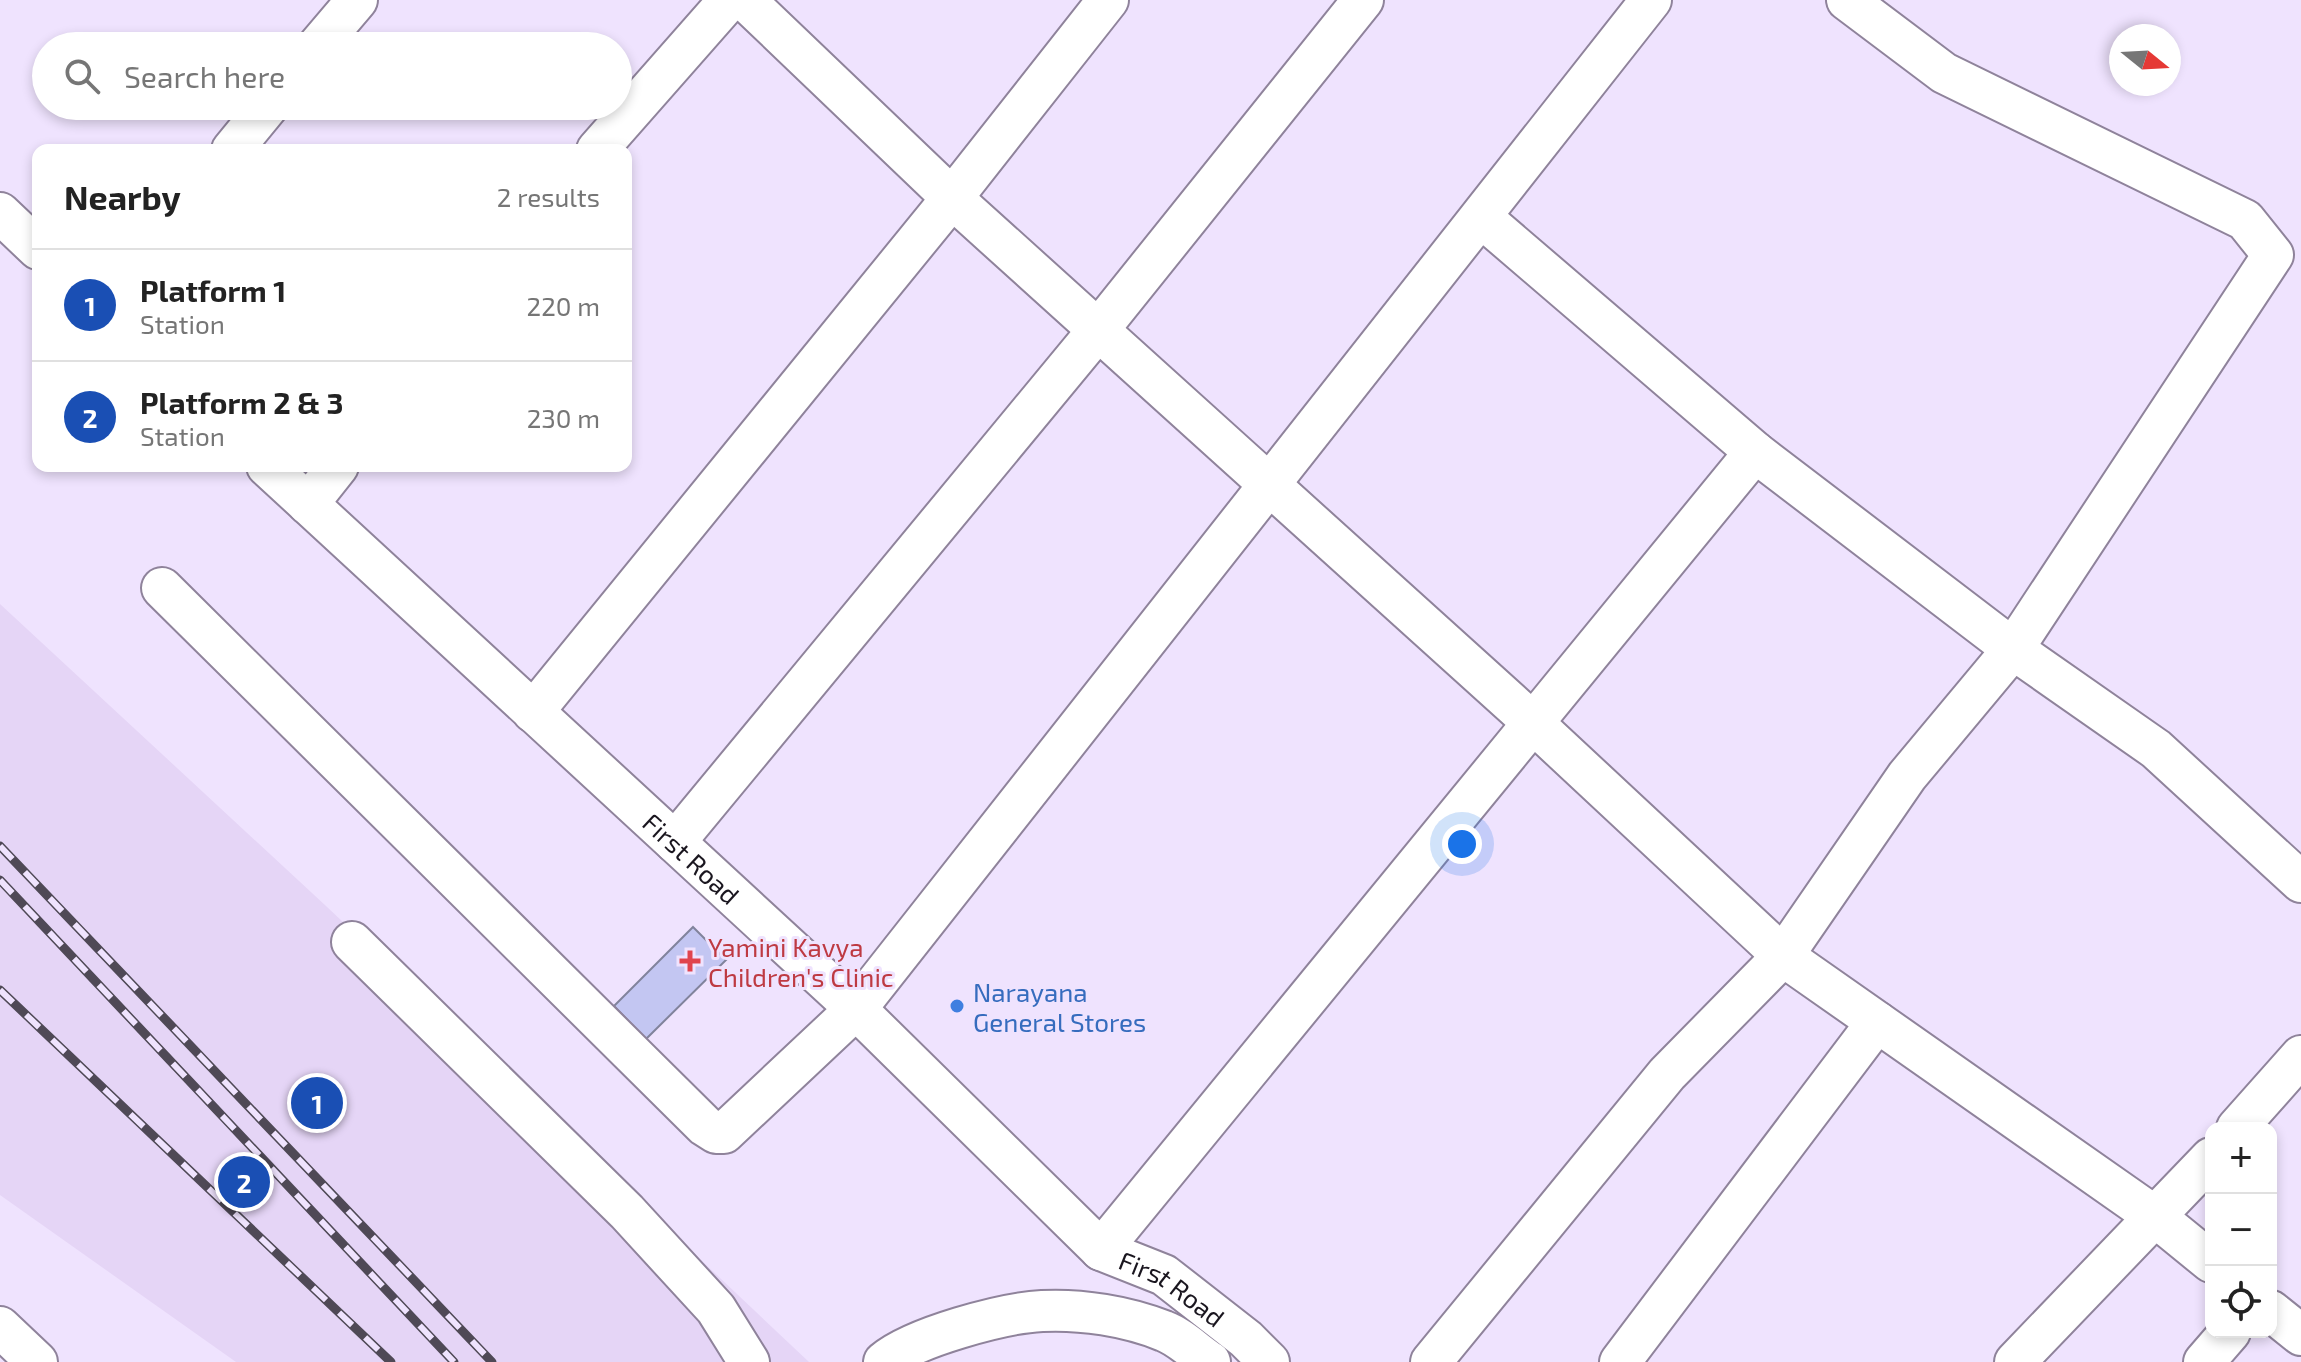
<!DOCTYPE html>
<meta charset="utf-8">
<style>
:root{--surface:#fff;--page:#f6f6f6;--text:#222;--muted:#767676;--line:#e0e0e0;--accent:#1f86af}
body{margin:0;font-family:"Exo 2",sans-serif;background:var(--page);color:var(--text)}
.controls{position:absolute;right:24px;bottom:24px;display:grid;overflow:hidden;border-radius:16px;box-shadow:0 4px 12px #0003}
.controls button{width:72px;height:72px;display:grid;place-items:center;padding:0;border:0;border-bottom:2px solid var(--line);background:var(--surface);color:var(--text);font:40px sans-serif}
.compass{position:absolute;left:2109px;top:24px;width:72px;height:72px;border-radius:50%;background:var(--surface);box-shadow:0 4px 12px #0003;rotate:108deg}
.you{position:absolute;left:1462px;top:844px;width:28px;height:28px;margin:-20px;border:6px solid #fff;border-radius:50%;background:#1a73e8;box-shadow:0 0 0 12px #1a73e833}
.badge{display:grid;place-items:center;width:52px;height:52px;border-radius:50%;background:var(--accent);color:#fff;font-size:26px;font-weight:700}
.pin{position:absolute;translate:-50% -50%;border:4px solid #fff;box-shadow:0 2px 8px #0006}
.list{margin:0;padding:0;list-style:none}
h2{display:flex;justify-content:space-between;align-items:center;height:104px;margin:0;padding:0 32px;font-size:34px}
h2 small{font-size:26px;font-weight:400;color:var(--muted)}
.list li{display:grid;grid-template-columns:52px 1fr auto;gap:24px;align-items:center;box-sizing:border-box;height:112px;padding:0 32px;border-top:2px solid var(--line)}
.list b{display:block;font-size:30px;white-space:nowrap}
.list p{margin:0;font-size:26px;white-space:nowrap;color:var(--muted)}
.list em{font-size:26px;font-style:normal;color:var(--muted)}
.icon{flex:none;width:44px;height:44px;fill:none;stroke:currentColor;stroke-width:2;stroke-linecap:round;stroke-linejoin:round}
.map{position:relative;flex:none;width:2301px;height:1362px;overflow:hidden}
.search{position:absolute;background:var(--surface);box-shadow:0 4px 12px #0003;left:32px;top:32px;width:600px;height:88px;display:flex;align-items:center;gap:20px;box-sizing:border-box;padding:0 28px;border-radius:44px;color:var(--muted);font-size:30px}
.panel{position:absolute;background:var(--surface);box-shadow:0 4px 12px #0003;left:32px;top:144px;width:600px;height:328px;border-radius:16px}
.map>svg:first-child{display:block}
</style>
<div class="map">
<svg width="2301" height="1362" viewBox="0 0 2301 1362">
<rect width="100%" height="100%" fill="#efe3fe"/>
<path fill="#e5d5f6" d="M0 604 326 906 809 1362H236L0 1195Z"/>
<path fill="#c3c6f2" stroke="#81839c" stroke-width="2" d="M693 927 726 960 646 1039 614 1006Z"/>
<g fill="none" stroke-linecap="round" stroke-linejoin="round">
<defs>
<g id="minor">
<path d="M745 0 952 198 1531 721 1783 956 2157 1218 2211 1262"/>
<path d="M318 46 357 0"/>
<path d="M232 150 268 106"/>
<path d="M597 150 729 0"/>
<path d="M0 213 38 249"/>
<path d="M1481 217 1755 452 2013 649 2273 255 2245 220 1944 73 1847 0"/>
<path id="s1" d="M267 466 856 1009 1101 1250 1164 1275 1246 1339 1269 1362"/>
<path d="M308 504 338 466"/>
<path d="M162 588 705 1126 716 1133H724L856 1009 1651 0"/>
<path d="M533 712 952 198 1108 0"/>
<path d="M675 842 1099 329 1363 0"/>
<path d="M352 942 627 1212 716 1309 749 1362"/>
<path d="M2237 1128 2301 1056"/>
<path d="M1101 1250 1755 452"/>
<path d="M2271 1311 2301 1335"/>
<path d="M0 1327 37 1362"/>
<path d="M884 1362C914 1337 1003 1313 1042 1311 1081 1309 1127 1316 1164 1331 1180 1337 1195 1352 1210 1362"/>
<path d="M1431 1362 1667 1074 1783 956 1907 776 2013 649 2156 749 2301 882"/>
<path d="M1620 1362 1877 1022"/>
<path d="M2015 1362 2211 1158"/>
<path d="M2204 1362 2230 1332"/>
</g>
</defs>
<use href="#minor" stroke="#8f839b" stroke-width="44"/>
<use href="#minor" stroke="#fff" stroke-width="40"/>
<defs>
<g id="rail">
<path d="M0 846 492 1362"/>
<path d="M0 880 454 1362"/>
<path d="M0 990 391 1362"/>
</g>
</defs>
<use href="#rail" stroke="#4f4956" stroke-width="9"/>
<use href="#rail" stroke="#efe3fe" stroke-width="6" stroke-dasharray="18" stroke-linecap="butt"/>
</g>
<path fill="#e0444e" stroke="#efe3fe" stroke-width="3" d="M686 949h8v8h8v8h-8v8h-8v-8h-8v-8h8z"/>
<circle fill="#3f7fe0" stroke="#efe3fe" stroke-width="3" cx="957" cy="1006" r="8"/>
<g text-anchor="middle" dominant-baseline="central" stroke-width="6" stroke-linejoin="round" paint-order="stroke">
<g font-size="26" fill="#1a161f" stroke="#efe3fe">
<text stroke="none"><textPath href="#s1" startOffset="578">First Road</textPath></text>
<text stroke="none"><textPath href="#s1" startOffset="1226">First Road</textPath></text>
</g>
<g font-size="26" fill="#be3a42" stroke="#efe3fe" text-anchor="start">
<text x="708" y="946">Yamini Kavya<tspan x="708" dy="30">Children's Clinic</tspan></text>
</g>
<g font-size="26" fill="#366cbe" stroke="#efe3fe" text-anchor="start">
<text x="973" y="991">Narayana<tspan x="973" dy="30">General Stores</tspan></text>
</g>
</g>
</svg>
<div class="controls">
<button>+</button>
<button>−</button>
<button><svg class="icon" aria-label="locate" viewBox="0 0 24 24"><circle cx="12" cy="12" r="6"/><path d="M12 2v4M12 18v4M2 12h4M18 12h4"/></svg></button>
</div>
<svg class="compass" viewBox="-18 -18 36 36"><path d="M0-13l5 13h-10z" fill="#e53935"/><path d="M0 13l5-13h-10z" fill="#767676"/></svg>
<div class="you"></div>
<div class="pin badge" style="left:317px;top:1103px;background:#1a4fb4">1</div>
<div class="pin badge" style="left:244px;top:1182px;background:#1a4fb4">2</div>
<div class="search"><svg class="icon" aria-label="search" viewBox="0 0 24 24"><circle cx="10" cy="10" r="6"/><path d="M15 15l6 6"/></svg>Search here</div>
<section class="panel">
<h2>Nearby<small>2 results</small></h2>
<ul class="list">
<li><span class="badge" style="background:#1a4fb4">1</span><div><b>Platform 1</b><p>Station</p></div><em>220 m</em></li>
<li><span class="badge" style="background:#1a4fb4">2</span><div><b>Platform 2 &amp; 3</b><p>Station</p></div><em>230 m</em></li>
</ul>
</section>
</div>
